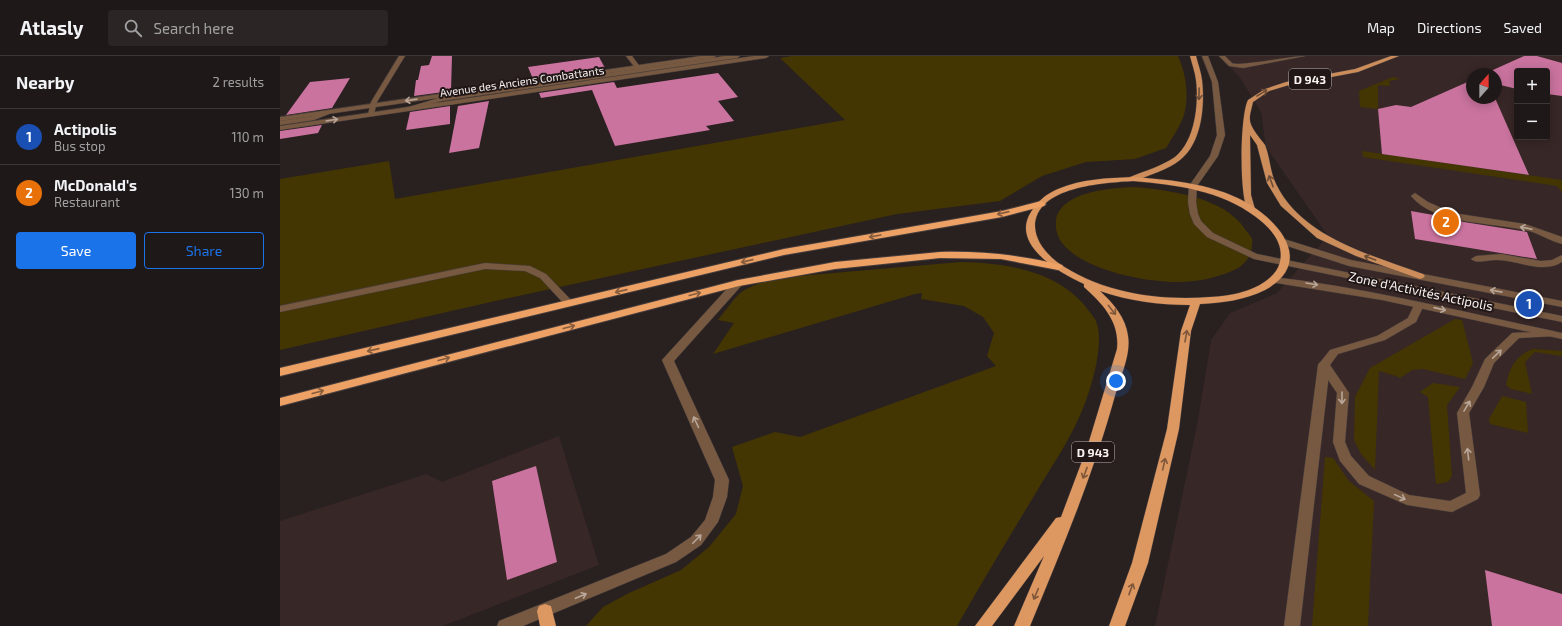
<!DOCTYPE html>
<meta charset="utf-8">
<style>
:root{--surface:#1f1818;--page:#2c2525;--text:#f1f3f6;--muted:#a1a0a2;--line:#3c3737;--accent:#1a73e8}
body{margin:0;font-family:"Exo 2",sans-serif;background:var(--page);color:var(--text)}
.controls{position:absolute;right:12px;top:12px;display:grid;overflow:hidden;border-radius:4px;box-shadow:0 2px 10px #0003}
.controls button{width:36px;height:36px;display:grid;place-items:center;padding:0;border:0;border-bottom:1px solid var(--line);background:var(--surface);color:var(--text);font:20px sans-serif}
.compass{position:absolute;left:1186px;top:12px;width:36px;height:36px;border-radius:50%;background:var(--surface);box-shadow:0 2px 10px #0003;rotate:21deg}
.you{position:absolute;left:836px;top:325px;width:14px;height:14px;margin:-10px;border:3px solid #fff;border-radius:50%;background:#1a73e8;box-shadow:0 0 0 6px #1a73e833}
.badge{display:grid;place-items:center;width:26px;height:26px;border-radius:50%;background:var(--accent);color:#fff;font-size:13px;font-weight:700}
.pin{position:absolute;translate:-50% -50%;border:2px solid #fff;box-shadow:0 1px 4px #0006}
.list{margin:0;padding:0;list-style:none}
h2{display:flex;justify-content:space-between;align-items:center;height:52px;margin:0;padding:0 16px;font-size:17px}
h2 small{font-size:13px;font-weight:400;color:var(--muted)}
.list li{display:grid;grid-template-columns:26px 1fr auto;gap:12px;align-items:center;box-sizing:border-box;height:56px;padding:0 16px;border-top:1px solid var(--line)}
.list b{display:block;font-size:15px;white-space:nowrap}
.list p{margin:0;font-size:13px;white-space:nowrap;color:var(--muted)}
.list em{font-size:13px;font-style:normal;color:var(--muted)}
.actions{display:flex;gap:8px;padding:12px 16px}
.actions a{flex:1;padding:9px 0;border:1px solid var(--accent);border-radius:4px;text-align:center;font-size:14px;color:var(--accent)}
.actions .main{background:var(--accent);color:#fff}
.icon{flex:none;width:22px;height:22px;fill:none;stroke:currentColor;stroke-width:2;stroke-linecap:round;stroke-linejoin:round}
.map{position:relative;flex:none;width:1282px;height:570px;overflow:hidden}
header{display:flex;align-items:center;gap:24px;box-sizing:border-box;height:56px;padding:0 20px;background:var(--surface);border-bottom:1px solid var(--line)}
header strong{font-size:19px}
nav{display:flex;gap:22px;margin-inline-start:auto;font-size:14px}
.search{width:280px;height:36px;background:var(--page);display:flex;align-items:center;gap:10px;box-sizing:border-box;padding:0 14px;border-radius:4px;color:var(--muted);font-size:15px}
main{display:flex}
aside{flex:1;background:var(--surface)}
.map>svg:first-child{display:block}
</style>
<header>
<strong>Atlasly</strong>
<div class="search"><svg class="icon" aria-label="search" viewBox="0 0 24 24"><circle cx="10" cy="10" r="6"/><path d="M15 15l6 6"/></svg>Search here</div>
<nav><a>Map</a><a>Directions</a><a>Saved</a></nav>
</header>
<main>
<aside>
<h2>Nearby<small>2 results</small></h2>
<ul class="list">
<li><span class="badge" style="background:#1a4fb4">1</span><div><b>Actipolis</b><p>Bus stop</p></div><em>110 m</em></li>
<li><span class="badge" style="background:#e8710a">2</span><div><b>McDonald's</b><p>Restaurant</p></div><em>130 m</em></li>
</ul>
<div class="actions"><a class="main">Save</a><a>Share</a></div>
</aside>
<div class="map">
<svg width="1282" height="570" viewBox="0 0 1282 570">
<rect width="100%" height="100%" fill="#292020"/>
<g fill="#372726" fill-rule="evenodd">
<path d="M940 0H1282V570H875L917 369 931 284 950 257 997 237 1048 180 986 91 981 56 960 22ZM1237 15H1267V81H1237ZM1192 18H1216V42H1192Z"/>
<path d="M279 380 319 509 163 570H0V465L146 418 162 426Z"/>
</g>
<g fill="#443602">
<path d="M512 0H898C906 18 910 42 903 62 899 72 892 82 886 92L855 103 806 106 762 120 720 145 617 158 224 243 0 294V123L109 105 115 143 565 64 500 2Z"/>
<path d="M1113 21 1120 23 1109 25 1110 30 1098 29V53L1080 51 1079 35Z"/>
<path d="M1082 95 1282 124V136L1277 130 1083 101Z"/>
<path d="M854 131C889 134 944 141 965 173 967 176 971 180 972 183 973 188 971 194 971 199 967 203 962 211 956 213 938 222 917 226 897 226 864 226 803 214 782 187 777 180 775 172 776 164 781 135 832 132 854 131Z"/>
<path d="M681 206C727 207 780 215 809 255 812 259 816 263 817 268 825 293 807 349 794 372 783 395 767 417 754 440 728 483 702 526 677 570H306L323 551 347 538 401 514 429 491 456 458 463 430 452 391 495 376 520 381 716 310 707 300 714 277 703 261 684 250 641 243 642 237 635 238 433 298 454 267 438 264C445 255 452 245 460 237 473 227 491 224 507 221Z"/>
<path d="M1175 263 1182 264 1193 307 1185 323 1143 313 1132 314 1120 322 1116 320 1099 315 1095 414 1081 398 1074 384 1075 341 1090 312Z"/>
<path d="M1253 293 1282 295V300L1255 296 1245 306 1252 338 1231 333 1226 329C1230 311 1235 300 1253 293Z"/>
<path d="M1153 327 1180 331 1167 349 1172 420 1168 426 1156 428 1148 341 1140 336Z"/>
<path d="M1222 340 1246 346 1248 377 1210 368 1209 363Z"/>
<path d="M1045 401 1053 402 1069 425 1094 445 1088 570H1032Z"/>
</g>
<g fill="#c9739e">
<path d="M152 0H172L171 35 134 40 136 24H138L141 10 149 9Z"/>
<path d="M1244 0H1257L1282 7V40L1267 38V15H1237V33L1216 28V18H1204Z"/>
<path d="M319 1 325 12 253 23 248 11Z"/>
<path d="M438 17 458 41 438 45 454 65 426 70 430 74 335 90 312 34 261 42 259 37 334 26 337 32Z"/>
<path d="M70 22 52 52 6 59 30 26Z"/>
<path d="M1192 24V42H1215L1249 119 1102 98 1098 53 1116 49 1131 51Z"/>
<path d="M209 45 199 92 169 97 178 50Z"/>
<path d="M170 50V68L126 74 130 56Z"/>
<path d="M42 69 38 77 0 83V75Z"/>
<path d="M1131 155 1159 160 1184 166 1247 176 1257 203 1135 183Z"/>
<path d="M256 410 277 506 227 524 212 425Z"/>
<path d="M1205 514 1282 538V570H1212Z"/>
</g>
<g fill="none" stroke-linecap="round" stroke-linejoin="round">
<defs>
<g id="service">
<path d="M445 0H460L457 2 162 45 125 55 122 53 162 41Z"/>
<path d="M922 0H928L938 26 945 79 938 100 917 130 916 146 918 158 921 165 933 177 977 198 1282 260V266L974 203 927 181 914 168 910 158 908 146 909 130 930 100 937 79 932 26Z"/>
<path d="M939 0H945C947 2 950 5 952 7 959 11 1011 0 1025 0L963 12 949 10Z"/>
<path d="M47 55 49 56V58L34 64 0 69V65L33 60Z"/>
<path d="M1135 137 1148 146 1173 157 1245 168 1282 181V188C1269 185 1258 176 1244 174 1211 166 1155 169 1131 140Z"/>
<path d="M1221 198 1261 205 1272 204 1282 199V206C1261 219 1237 203 1215 204 1208 204 1196 208 1191 203L1196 200Z"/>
<path d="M205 207 250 210 266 218 294 247 289 250 285 249 260 222 245 215 205 213 0 256V250Z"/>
<path d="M458 224 462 225 463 227 462 229 394 305 449 424 447 441 438 466 421 489 396 506 243 570H217L219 565 386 498 411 481 425 464 433 441 435 424 382 304 454 225Z"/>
<path d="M1273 275 1278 278 1277 280 1239 282 1214 307 1204 331 1189 357 1200 439 1198 443 1172 456 1127 449 1079 428 1060 405 1053 386 1057 337 1038 309 1040 306H1048L1069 337 1065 386 1071 400 1089 420 1129 439 1170 445 1186 437 1177 357 1192 331 1205 303 1232 277Z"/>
</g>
<g id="minor">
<path d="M119 0H125L97 46 94 58 89 59 88 58 91 46Z"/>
<path d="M346 0H352L361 12 360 13H356Z"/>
<path d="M1139 246 1144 249 1136 266 1105 284 1058 298 1050 309 1020 570H1004L1038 309 1050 294 1097 280 1128 262 1135 247Z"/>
</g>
<g id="tertiary">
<path d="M421 0H436L433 2 0 65V61Z"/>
<path d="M474 0H489L486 2 0 74V70Z"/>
<path d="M1004 183 1071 204 1282 245V251L1069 210 1001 188 999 186 1001 184Z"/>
<path d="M993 221C1091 232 1186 257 1282 277V283L1102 244 990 226 988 224Z"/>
</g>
<g id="primary">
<path d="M910 0H916C918 8 921 16 922 24 925 49 922 87 900 104 888 114 870 118 856 125H850V121C865 115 882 110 895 101 915 85 919 48 916 24 915 16 912 8 910 0Z"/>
<path d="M1111 0H1119L1078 16 1009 29 989 35 973 46C969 63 967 65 978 80 980 83 983 86 985 89 990 101 990 116 996 128 1022 182 1092 199 1143 218L1145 220 1143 222 1140 223 1076 200 1037 182 1001 150 987 127 977 89 970 79 971 139 975 153 974 155H968C959 139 960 60 968 44L985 33 1006 26 1075 13Z"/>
</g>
<g id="trunk">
<path d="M853 121C893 124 938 128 972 150 1005 171 1031 209 985 234 965 244 942 247 920 248L911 275 899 373 868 507 845 570H829L852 507 887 373 901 275 910 249C879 249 849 245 820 235 833 247 846 262 848 280 851 298 841 319 836 336 814 417 782 493 750 570H734L764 500 712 570H695L776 462 781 461 807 392 837 293C840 266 823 248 804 231V228C780 217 730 189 751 156 758 145 766 138 778 133 801 123 828 122 853 121ZM853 125C897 129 940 134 976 161 984 167 994 176 998 186 1002 195 1002 206 996 215 982 234 953 240 930 241 878 245 821 237 777 206 766 197 756 186 755 171 755 130 824 127 853 125Z"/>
<path d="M265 548 271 550 276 570H260L257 555 259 550Z"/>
</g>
<g id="motorway">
<path d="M761 145 766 148 764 150 722 161 504 199 0 320V312L504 193 722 155Z"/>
<path d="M660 196C702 195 741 199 782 209L783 211 778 214 721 203 660 202 555 213 459 230 0 350V342L458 224 555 206Z"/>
</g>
</defs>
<use href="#service" stroke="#463d3d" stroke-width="1"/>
<use href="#minor" stroke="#463d3d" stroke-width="1"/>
<use href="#tertiary" stroke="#463d3d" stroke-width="1"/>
<use href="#primary" stroke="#463d3d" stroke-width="1"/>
<use href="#trunk" stroke="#463d3d" stroke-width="1"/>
<use href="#motorway" stroke="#463d3d" stroke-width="2"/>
<use href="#service" fill="#775941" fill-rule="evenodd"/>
<use href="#minor" fill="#775941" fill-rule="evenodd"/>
<use href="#tertiary" fill="#775941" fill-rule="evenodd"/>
<use href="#primary" fill="#cc8d5b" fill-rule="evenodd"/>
<use href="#trunk" fill="#dd9760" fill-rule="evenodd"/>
<use href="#motorway" fill="#eea164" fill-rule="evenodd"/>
</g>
<defs><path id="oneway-shaft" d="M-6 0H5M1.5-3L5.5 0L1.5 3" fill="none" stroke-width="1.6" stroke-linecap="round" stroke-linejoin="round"/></defs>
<g stroke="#6d4c35">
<use href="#oneway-shaft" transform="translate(982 37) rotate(-32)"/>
<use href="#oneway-shaft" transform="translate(919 38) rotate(91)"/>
<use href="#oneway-shaft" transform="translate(991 125) rotate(-110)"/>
<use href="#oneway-shaft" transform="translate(1090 202) rotate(-160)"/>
</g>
<g stroke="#b8a699">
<use href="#oneway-shaft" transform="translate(131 44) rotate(172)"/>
<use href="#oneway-shaft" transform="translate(52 64) rotate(-9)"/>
<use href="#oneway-shaft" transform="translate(1246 172) rotate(-168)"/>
<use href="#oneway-shaft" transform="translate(1032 228) rotate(9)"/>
<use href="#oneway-shaft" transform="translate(1216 235) rotate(-169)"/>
<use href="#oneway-shaft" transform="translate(1160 253) rotate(13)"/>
<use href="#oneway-shaft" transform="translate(1217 298) rotate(-44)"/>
<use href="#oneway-shaft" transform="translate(1062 342) rotate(90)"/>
<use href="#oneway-shaft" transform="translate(1187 350) rotate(-59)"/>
<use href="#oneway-shaft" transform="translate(416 366) rotate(-115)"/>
<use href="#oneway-shaft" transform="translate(1188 398) rotate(-97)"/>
<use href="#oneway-shaft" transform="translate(1120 441) rotate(25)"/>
<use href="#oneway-shaft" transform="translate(417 483) rotate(-45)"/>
<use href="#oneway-shaft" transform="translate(301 540) rotate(-23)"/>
</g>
<g stroke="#875c3d">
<use href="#oneway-shaft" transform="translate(723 157) rotate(167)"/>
<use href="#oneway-shaft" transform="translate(595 180) rotate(170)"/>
<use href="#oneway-shaft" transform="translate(467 205) rotate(167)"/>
<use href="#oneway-shaft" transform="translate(341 235) rotate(167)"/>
<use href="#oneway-shaft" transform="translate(415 238) rotate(-15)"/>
<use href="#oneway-shaft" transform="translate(289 271) rotate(-15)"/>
<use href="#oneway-shaft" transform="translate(93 294) rotate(167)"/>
<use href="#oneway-shaft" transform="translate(164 303) rotate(-15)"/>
<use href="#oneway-shaft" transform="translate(38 336) rotate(-15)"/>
</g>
<g stroke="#7e573b">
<use href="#oneway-shaft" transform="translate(832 254) rotate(52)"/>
<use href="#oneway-shaft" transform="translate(906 280) rotate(-80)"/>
<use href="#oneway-shaft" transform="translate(884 408) rotate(-77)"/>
<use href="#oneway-shaft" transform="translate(805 417) rotate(111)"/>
<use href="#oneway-shaft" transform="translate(851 533) rotate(-70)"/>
<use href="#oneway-shaft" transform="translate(756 538) rotate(113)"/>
</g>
<g text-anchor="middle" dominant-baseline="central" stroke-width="4" stroke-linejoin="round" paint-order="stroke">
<g font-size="11" fill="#f8f2f1" stroke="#201716">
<text transform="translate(242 25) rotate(-8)">Avenue des Anciens Combattants</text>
</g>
<g fill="#201716" stroke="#b7b0af" stroke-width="1">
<rect x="1009" y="13" width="42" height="20" rx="3"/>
<rect x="792" y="386" width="42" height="20" rx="3"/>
</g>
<g font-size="12" font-weight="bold" fill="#f8f2f1">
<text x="1030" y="23">D 943</text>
<text x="813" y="396">D 943</text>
</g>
<g font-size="13" fill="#f8f2f1" stroke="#201716">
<text transform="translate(1141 235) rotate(12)">Zone d'Activités Actipolis</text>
</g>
</g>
</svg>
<div class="controls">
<button>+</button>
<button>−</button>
</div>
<svg class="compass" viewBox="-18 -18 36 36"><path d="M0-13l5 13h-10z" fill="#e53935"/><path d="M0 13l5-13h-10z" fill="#a1a0a2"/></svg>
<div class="you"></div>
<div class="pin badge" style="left:1249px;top:248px;background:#1a4fb4">1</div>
<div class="pin badge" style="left:1166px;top:166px;background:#e8710a">2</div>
</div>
</main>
